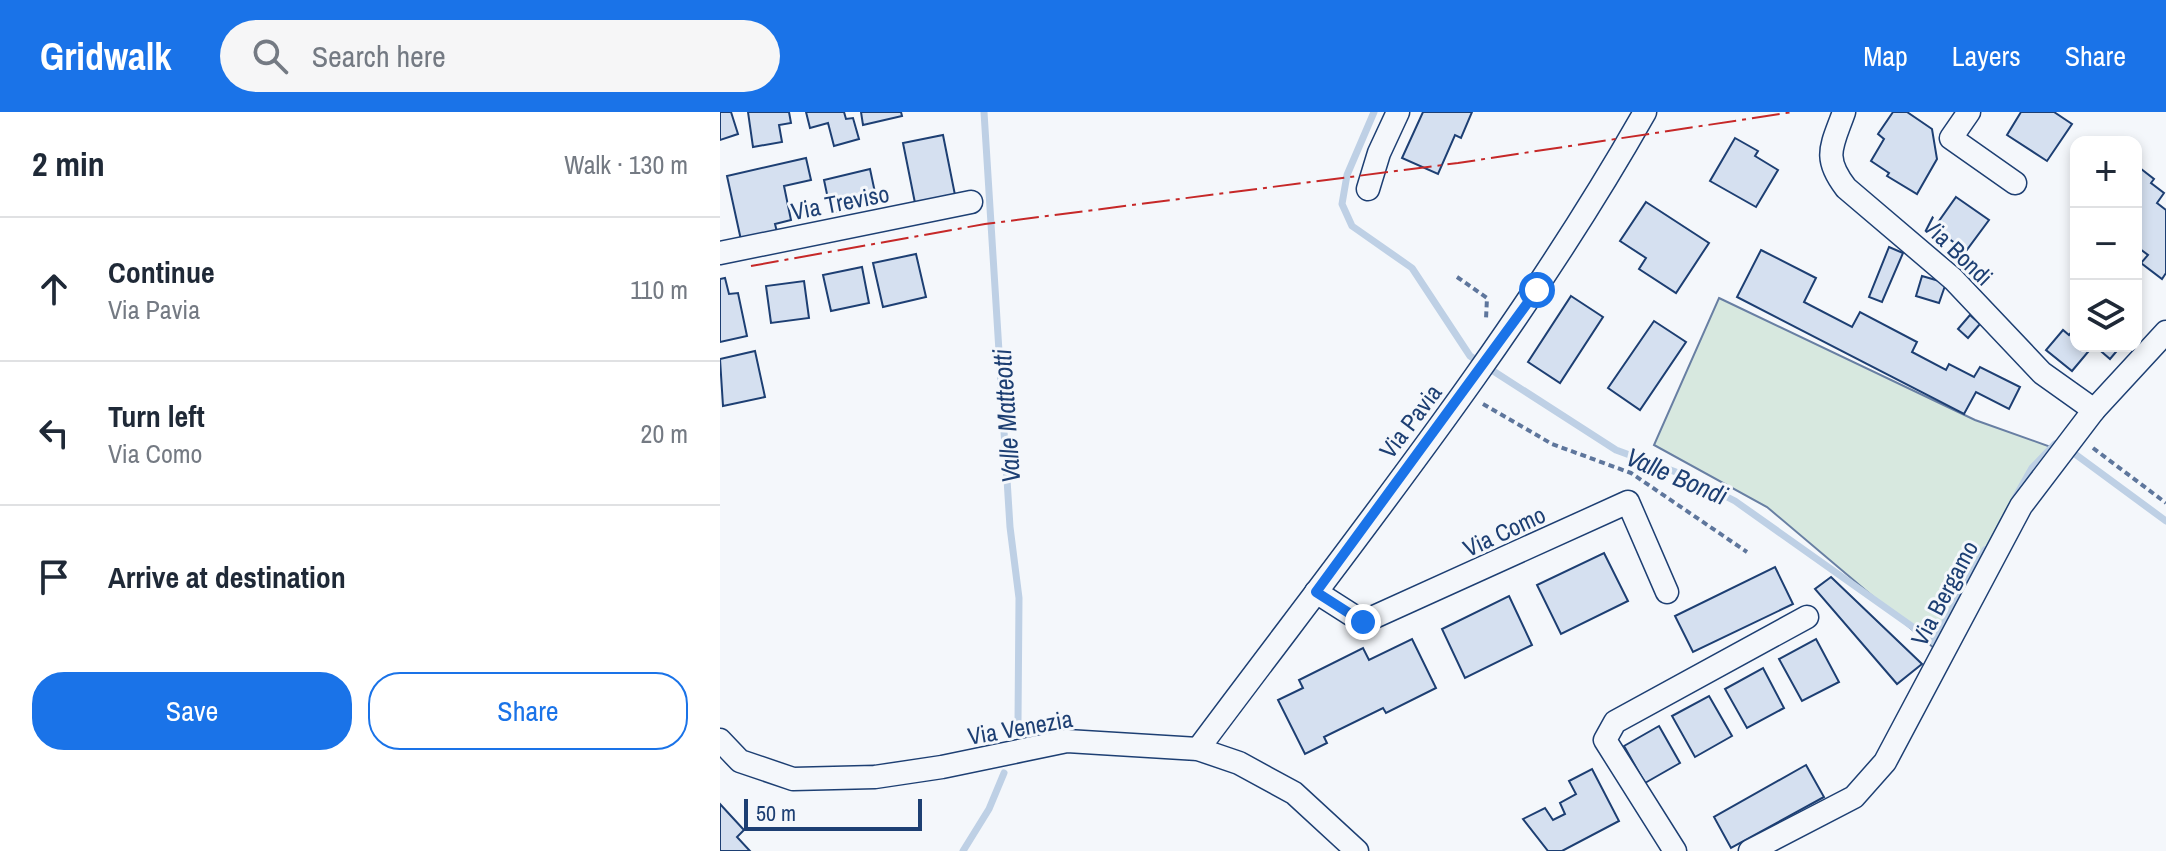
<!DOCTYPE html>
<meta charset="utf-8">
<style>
:root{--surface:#fff;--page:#f6f6f7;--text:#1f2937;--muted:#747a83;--line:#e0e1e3;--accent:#1a73e8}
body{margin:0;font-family:"Archivo Narrow",sans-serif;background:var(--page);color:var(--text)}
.controls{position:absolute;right:24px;top:24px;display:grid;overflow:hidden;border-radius:16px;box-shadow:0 4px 12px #0003}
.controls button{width:72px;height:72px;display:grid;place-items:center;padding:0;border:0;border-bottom:2px solid var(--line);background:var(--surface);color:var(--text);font:40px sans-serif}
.scale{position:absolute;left:24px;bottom:20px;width:178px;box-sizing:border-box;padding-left:8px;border:4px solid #1d3f73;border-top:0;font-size:22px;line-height:28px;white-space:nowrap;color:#1d3f73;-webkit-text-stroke:6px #f4f7fb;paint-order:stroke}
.stop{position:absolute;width:24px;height:24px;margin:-18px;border:6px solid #1a73e8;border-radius:50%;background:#fff}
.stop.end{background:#1a73e8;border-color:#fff;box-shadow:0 2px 8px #0008}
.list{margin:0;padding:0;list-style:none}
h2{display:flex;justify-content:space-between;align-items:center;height:104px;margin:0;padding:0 32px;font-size:34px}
h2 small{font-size:26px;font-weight:400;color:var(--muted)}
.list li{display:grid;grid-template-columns:52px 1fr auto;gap:24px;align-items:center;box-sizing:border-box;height:144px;padding:0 32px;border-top:2px solid var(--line)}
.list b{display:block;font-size:30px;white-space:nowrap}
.list p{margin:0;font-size:26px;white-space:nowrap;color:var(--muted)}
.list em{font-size:26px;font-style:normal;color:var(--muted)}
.actions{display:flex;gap:16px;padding:24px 32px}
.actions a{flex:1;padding:18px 0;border:2px solid var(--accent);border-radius:32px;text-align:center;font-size:28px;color:var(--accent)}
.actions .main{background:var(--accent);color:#fff}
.icon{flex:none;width:44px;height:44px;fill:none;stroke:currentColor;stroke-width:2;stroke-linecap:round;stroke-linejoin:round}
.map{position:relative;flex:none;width:1446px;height:739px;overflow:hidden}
header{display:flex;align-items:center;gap:48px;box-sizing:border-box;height:112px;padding:0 40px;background:var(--accent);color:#fff}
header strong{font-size:38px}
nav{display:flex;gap:44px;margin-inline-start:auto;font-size:28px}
.search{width:560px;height:72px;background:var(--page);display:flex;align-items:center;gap:20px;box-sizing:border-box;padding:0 28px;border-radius:44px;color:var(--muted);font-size:30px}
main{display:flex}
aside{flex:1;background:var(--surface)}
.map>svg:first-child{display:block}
</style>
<header>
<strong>Gridwalk</strong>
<div class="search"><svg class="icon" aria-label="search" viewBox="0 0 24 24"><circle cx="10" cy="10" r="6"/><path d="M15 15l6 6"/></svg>Search here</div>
<nav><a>Map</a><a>Layers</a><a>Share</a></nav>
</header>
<main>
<aside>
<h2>2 min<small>Walk · 130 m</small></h2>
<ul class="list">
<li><svg class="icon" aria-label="ahead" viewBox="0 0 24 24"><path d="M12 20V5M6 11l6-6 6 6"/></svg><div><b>Continue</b><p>Via Pavia</p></div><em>110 m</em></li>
<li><svg class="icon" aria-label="left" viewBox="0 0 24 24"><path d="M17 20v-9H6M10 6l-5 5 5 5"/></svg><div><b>Turn left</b><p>Via Como</p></div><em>20 m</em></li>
<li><svg class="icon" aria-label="arrive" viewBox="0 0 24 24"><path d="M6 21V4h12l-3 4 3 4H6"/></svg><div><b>Arrive at destination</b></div></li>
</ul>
<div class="actions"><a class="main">Save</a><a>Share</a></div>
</aside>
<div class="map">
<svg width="1446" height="739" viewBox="0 0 1446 739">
<rect width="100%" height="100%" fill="#f4f7fb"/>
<path fill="#d7e8df" stroke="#687fa3" stroke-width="2" d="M999 186 1255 308 1342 339 1221 542 1047 395 934 333Z"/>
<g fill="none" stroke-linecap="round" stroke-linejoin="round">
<g stroke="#bed0e5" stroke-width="7">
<path d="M264 0 290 415 299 486 298 609"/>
<path d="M654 0 627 63 622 92 632 114 692 156 750 244 896 338 964 363 1015 389 1214 530 1265 438"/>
<path d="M1355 342 1446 409"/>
<path d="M1295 386 1312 356 1335 332"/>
<path d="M243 739 269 697 284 661"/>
</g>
</g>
<g fill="#d5e0f0" stroke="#1d3f73" stroke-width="2">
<path d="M0 0H11L18 22 0 28Z"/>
<path d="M28 0H69L71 11 59 13 62 30 33 35Z"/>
<path d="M86 0H124L126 7 133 6 139 27 114 34 108 11 90 16Z"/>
<path d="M141 0H181L182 4 143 13Z"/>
<path d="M703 0H752L741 26 735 23 718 62 682 46Z"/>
<path d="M1173 0H1187L1212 17 1217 47 1197 82 1167 64 1169 61 1151 49 1164 27 1158 22Z"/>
<path d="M1301 0H1334L1352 12 1327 49 1287 23Z"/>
<path d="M223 23 235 83 195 91 183 31Z"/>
<path d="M1015 26 1038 39 1035 44 1058 58 1036 95 990 69Z"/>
<path d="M86 46 91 68 64 74 71 108 55 112 57 120 21 128 7 64Z"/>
<path d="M1416 53 1434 67 1431 71 1444 81 1437 91 1446 98V161L1442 167 1421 151 1428 143 1416 134Z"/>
<path d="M150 57 157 90 111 101 104 68Z"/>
<path d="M1236 85 1269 108 1246 139 1214 116Z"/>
<path d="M926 90 989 131 956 181 919 157 926 146 900 129Z"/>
<path d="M1169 135 1183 141 1162 190 1149 185Z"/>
<path d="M1041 138 1096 166 1084 190 1132 215 1140 200 1197 230 1192 240 1226 258 1229 252 1254 265 1260 255 1300 275 1289 297 1256 280 1244 302 1017 185Z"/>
<path d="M196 142 206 185 163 195 153 151Z"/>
<path d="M142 155 149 191 111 199 103 163Z"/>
<path d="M1202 164 1226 171 1219 191 1196 184Z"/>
<path d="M5 166 9 182 18 181 27 224 0 230V167Z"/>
<path d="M84 169 89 206 51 211 46 174Z"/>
<path d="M851 184 883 205 840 271 808 250Z"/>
<path d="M1250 203 1260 212 1248 226 1238 217Z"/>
<path d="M934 209 966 230 920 298 888 276Z"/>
<path d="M1356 215V234H1373L1352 259 1326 238 1343 218 1349 223Z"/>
<path d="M1375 234H1401L1390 247Z"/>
<path d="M35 239 45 285 3 294 0 247Z"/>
<path d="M884 441 908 489 841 522 817 473Z"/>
<path d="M1055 455 1073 492 973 540 955 504Z"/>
<path d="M1111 465 1202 552 1177 572 1095 477Z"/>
<path d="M789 484 812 533 745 566 722 517Z"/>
<path d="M692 527 716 576 666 601 663 596 604 625 607 631 585 642 558 588 583 576 579 568 643 536 649 548Z"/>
<path d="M1096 527 1119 570 1082 589 1059 547Z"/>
<path d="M1043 556 1064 596 1027 616 1005 577Z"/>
<path d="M989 584 1012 624 975 645 952 604Z"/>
<path d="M939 614 960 651 925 671 904 634Z"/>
<path d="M1086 653 1104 685 1011 736 994 705Z"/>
<path d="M872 657 899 709 842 739H828L803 707 825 696 833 708 845 702 840 691 856 682 849 669Z"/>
<path d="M0 692 24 718 17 725 30 739H0Z"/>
</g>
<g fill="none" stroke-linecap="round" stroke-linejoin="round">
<defs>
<g id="minor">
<path d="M1124 0C1112 34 1102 45 1126 76L1233 167 1322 261 1374 298"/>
<path d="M1249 0 1231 26 1295 71"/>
<path d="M648 77 659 41 678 0"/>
<path d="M0 141 251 90"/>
<path d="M596 480 643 510 908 390 947 480"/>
<path d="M0 628 20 649 73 667 155 665 222 655 347 629 478 637 519 651 574 681 637 739"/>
<path d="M478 637C633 429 797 226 925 0"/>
<path d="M955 739 885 628 895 610 1087 505"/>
<path d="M1030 739 1134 685 1165 650 1301 394 1374 298 1446 220"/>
</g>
</defs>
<use href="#minor" stroke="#1d3f73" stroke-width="25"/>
<g stroke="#5e769c" stroke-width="4" stroke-dasharray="6 4" stroke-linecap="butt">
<path d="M737 165 767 186 766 207"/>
<path d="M763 292 832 332 911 361 1027 440"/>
<path d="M1373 336 1446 391"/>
</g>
<use href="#minor" stroke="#f4f7fb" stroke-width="22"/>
<path stroke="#c62828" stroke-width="2" stroke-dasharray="28 6 4 6" stroke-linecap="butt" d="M31 154 265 112 738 51 1073 0"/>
</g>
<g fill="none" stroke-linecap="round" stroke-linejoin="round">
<path stroke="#1a73e8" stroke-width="10" d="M643 510 596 480 817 178"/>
</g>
<g text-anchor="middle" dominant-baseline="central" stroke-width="6" stroke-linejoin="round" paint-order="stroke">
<g font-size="24" fill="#1d3f73" stroke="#f4f7fb">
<text transform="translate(120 90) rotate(-11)">Via Treviso</text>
<text transform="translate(1238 139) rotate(44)">Via Bondi</text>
<text transform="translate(690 309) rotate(-53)">Via Pavia</text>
<text transform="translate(784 419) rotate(-25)">Via Como</text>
<text transform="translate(1224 481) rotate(-62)">Via Bergamo</text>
<text transform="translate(300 615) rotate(-10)">Via Venezia</text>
</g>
<g font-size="26" font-style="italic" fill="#1d3f73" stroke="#f4f7fb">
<text transform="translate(286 304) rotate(-94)">Valle Matteotti</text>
<text transform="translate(957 364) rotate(23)">Valle Bondi</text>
</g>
</g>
</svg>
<div class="controls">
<button>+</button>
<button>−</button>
<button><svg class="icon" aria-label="layers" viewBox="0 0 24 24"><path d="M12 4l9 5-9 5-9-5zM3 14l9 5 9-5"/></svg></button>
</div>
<div class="scale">50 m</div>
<div class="stop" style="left:817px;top:178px"></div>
<div class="stop end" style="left:643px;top:510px"></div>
</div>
</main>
